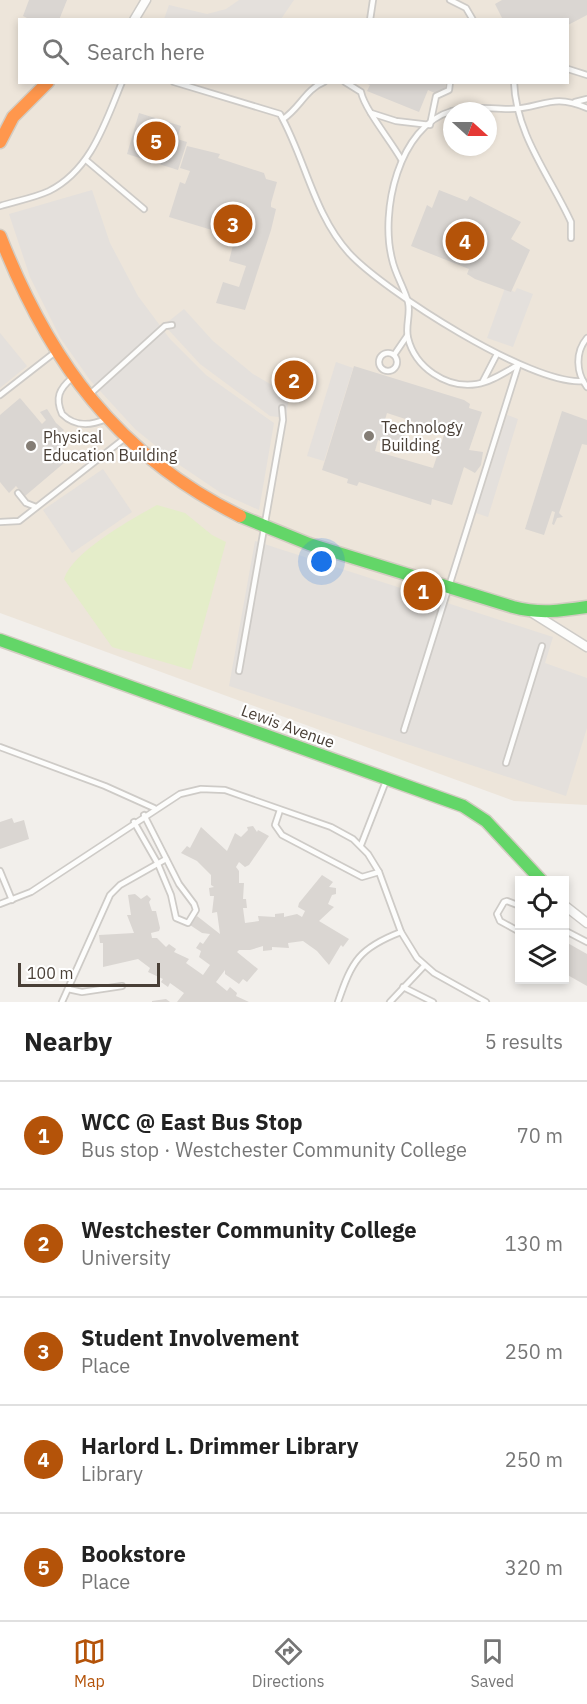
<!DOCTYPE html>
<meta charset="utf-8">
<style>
:root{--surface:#fff;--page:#f2f2f2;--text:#222;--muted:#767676;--line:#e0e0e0;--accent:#b45309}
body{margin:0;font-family:"IBM Plex Sans",sans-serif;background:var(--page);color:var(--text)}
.controls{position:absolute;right:18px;bottom:18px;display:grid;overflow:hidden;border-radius:0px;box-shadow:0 3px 9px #0003}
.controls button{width:54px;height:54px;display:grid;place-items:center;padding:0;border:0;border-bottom:2px solid var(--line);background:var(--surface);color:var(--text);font:30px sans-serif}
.compass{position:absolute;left:443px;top:102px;width:54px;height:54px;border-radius:50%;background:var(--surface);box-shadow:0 3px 9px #0003;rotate:111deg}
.scale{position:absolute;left:18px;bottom:15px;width:142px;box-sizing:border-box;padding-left:6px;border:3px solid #493f36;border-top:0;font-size:16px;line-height:21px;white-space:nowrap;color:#493f36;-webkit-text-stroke:4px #fff;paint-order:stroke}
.you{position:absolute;left:322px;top:562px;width:21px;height:21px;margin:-15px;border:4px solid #fff;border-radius:50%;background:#1a73e8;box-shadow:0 0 0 9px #1a73e833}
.badge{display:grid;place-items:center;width:39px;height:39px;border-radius:50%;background:var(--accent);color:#fff;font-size:20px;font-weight:700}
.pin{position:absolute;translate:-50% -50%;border:3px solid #fff;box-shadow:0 2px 6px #0006}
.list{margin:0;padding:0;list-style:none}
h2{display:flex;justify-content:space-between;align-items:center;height:78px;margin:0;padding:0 24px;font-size:26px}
h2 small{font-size:20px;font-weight:400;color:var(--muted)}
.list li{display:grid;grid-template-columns:39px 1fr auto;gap:18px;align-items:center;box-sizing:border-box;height:108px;padding:0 24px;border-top:2px solid var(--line)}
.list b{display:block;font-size:22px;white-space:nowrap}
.list p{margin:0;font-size:20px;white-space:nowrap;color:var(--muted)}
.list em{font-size:20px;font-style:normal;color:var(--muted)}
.icon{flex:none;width:33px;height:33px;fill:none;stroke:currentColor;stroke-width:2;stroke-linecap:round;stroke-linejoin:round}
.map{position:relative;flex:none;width:587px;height:1002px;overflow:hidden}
.search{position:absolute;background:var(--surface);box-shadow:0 3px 9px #0003;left:18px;right:18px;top:18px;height:66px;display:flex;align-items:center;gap:15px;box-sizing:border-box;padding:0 21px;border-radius:0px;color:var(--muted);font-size:22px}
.sheet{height:618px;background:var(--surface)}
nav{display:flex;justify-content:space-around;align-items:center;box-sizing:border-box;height:84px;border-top:2px solid var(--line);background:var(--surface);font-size:16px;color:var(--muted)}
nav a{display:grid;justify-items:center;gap:3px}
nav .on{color:var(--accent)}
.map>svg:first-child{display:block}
</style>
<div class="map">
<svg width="587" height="1002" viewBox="0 0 587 1002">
<rect width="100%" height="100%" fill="#f2efeb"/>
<path fill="#ede5da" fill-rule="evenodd" d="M0 0H587V805L514 801 0 613ZM20 20H568V82H20ZM452 111H488V147H452Z"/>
<path fill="#e4edc9" d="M157 505 185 513 212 535 226 542 191 670 112 647 64 579C73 551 132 519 157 505Z"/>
<g fill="#e4e0dc">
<path d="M239 0H294L281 19H164L169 5 207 14 226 9Z"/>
<path d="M92 190 110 243 138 296 170 339 206 375 274 423 259 510 221 493 178 464 135 429 90 380 61 339 30 277 9 214Z"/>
<path d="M505 288 515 292 517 288 533 294 513 347 487 338Z"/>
<path d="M184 309 213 341 253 374 289 395 286 418 270 416 200 364 164 325Z"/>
<path d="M0 333 27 366 0 388Z"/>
<path d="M336 362 353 368 324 461 307 456Z"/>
<path d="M507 415 518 419 488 517 476 513Z"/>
<path d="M103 469 132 512 72 553 43 510Z"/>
<path d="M255 541 553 637 545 663 587 678V728L566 796 229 686Z"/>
</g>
<g fill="#dad6d2" fill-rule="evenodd">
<path d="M29 0H67L59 20H31L23 16Z"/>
<path d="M502 0H587V15L568 25V20H503L495 4Z"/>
<path d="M446 82 444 91 437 94 428 90 419 112 367 91 370 85 365 83Z"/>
<path d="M139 113 181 126 177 139 187 142 178 170 127 154Z"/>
<path d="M187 146 220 154 218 158 264 173 266 179 277 182 271 203V207L276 209 271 230 245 310 216 303 223 282 239 287 246 266 229 261 235 237 169 217 180 182 185 184 190 171 180 168Z"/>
<path d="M439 190 467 201 470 196 521 222 511 239 530 250 511 292 475 279 467 274 469 269 411 246 427 205 432 208Z"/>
<path d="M354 366 464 400 470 404 469 408 482 412 469 450 483 452 481 465 475 473 464 467 452 505 432 499 431 505 359 482 357 486 347 483 348 479 322 470ZM387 413 445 432 433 468 375 451 378 440 396 448 404 438 403 427 384 423Z"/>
<path d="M20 398 42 424 46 420 40 412 47 409 56 423 64 430 60 435 53 429 50 432 71 457 25 496 16 486 9 493 0 482V415Z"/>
<path d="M562 411 587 420V445L582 444 559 513 563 517 557 518 554 525 552 524 555 512 552 511 544 535 525 529Z"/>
<path d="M12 818 14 823 24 820 29 839 0 849V822Z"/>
<path d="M253 826 257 832 258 830 269 836 249 865 245 867 239 862 236 867 239 871V883H244L243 899H246L247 908H243L245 923 259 921 258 916 275 917V914L284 913V917L297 914 302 917 305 911 298 907 299 903 322 875 333 882 329 887 336 888V894L332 895 328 904 334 907 319 921 349 939 343 947 341 945 329 965 317 951 303 941 288 943 289 948 272 947V950L263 951V946L250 950H239L237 952 258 969 247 982 243 979 239 984 225 974V970L216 982 227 991 230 987 237 993 236 996 249 1002H177L184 993 170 983 168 987 161 982 163 979 148 972 150 968 138 959 103 967V943H100L99 935 134 933 127 915H131L128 895 135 894 141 899 147 895 151 899 149 902 152 911H156L160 928 159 931 151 933 152 938H157L166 947 169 944 176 949 174 952 189 959 186 963 203 975 210 965 199 957 201 951 196 948 200 942 203 944 210 934 202 933 190 925 197 916 220 934 217 912 212 913 214 896H210L209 888 214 887 211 885V875L197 861 181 853 187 846 190 848 201 827 227 851 235 833 241 837 248 830 247 827Z"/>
<path d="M564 941 587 954V986L564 973Z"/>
<path d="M166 999 170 1002H152V1001Z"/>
</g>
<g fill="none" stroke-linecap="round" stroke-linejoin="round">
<defs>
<g id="lane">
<path d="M450 0 466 8 473 20"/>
<path d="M370 20 373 0"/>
<path d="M568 69 587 75"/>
<path d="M174 82 280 114C305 158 314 215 349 253 384 291 532 386 583 381"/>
<path d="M345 82 361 92C365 110 391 141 401 159"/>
<path d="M514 82C516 135 550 176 571 222V238"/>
<path d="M575 102 587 99"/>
<path d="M452 111C398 126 380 212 392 259 395 274 404 287 408 302 411 314 405 326 408 338 415 367 446 389 477 384 491 382 505 372 518 365"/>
<path d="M452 111C474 105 487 109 509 109 542 109 551 92 587 108"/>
<path d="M371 113 396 121 430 125 436 96 449 90 450 82"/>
<path d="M283 119C299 109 306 89 324 82"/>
<path d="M86 160 144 209"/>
<path d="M0 206C16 201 34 198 49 191 91 170 105 123 122 82"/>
<path d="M587 338C575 352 576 373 587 387"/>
<circle cx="388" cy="362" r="9"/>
<path d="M394 355 407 336"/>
<path d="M72 378C59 389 55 398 62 414 75 427 90 426 106 419"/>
<path d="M483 381 497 354"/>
<path d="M90 394 165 326 172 325"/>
<path d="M0 395 54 353"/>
<path d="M18 493 26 503 36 507"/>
<path d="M0 522 19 521 125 438"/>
<path d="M239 671 283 420 282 408"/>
<path d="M404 730 518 366"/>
<path d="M0 747 105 786 154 808"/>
<path d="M506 763 542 646"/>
<path d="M280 810 275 825 282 835 362 877 379 872"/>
<path d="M134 822 158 864 171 895 176 918 188 923 196 910 194 904 179 884 144 815"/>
<path d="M361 845 386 781"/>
<path d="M0 871 12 900"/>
<path d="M0 904 31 892 180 794 201 789 225 790 331 827 353 839 368 854 379 872 401 932 417 958 434 973 486 1002"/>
<path d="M520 906 507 901 504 902 497 914 500 921 520 932"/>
<path d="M564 930 587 942"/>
<path d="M403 987 433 1002"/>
<path d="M68 989 82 992 122 986"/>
<path d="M62 1002 110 895 120 885 166 859"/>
<path d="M338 1002C352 961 359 948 401 932"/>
<path d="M390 1002 424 966"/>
</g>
<g id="street">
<path d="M134 20 146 0"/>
<path d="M531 612 587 647"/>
<path d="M564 905 587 923"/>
</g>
<g id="fast">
<path d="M240 516 309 544 513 607C539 614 561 611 587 607"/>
<path d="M0 640 463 806 486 821 541 880"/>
</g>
<g id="slow">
<path d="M0 142 13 117 48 82"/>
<path d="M0 236C49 361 117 455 240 516"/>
</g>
</defs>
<use href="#lane" stroke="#cecbc7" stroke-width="8"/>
<use href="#street" stroke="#cecbc7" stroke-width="11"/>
<use href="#fast" stroke="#d3ccc2" stroke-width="15"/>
<use href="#slow" stroke="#d3ccc2" stroke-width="15"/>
<use href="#lane" stroke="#fdfdfc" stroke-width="4.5"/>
<use href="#street" stroke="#fdfdfc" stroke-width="8"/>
<use href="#fast" stroke="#63d668" stroke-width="12"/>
<use href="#slow" stroke="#ff974d" stroke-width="12"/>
</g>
<g fill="#847d75" stroke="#fff" stroke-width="2">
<circle cx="369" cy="436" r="6"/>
<circle cx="31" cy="446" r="6"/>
</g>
<g text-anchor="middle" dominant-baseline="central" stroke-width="4.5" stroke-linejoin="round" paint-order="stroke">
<g font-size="16" fill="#493f36" stroke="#fff" text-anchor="start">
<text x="381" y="427">Technology<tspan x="381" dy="18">Building</tspan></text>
<text x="43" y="437">Physical<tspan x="43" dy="18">Education Building</tspan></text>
</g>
<g font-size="16" fill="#493f36" stroke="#fff">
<text transform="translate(288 726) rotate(20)">Lewis Avenue</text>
</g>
</g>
</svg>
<div class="controls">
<button><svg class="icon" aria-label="locate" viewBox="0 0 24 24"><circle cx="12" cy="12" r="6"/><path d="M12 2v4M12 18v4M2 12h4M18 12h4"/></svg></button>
<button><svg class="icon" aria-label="layers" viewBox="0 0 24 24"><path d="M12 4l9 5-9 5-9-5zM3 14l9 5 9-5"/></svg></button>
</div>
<svg class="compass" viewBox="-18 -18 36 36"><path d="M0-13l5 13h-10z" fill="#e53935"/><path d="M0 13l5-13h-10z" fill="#767676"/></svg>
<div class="scale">100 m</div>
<div class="you"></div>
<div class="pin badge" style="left:423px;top:591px">1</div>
<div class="pin badge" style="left:294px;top:380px">2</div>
<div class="pin badge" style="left:233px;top:224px">3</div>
<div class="pin badge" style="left:465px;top:241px">4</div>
<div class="pin badge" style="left:156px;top:141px">5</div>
<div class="search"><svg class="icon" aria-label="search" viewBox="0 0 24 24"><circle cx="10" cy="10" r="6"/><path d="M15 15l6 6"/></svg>Search here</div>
</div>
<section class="sheet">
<h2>Nearby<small>5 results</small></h2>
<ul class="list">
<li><span class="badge">1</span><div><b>WCC @ East Bus Stop</b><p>Bus stop · Westchester Community College</p></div><em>70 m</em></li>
<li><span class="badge">2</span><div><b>Westchester Community College</b><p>University</p></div><em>130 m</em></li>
<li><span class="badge">3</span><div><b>Student Involvement</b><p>Place</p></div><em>250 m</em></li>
<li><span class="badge">4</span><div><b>Harlord L. Drimmer Library</b><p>Library</p></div><em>250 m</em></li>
<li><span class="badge">5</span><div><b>Bookstore</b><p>Place</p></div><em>320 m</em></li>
</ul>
</section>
<nav>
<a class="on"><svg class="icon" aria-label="map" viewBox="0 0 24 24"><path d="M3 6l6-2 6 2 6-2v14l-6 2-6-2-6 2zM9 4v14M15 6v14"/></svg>Map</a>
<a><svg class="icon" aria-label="directions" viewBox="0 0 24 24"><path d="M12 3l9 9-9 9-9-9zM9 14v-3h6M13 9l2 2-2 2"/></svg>Directions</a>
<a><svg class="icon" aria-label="saved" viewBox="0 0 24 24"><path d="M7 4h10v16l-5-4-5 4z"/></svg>Saved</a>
</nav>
